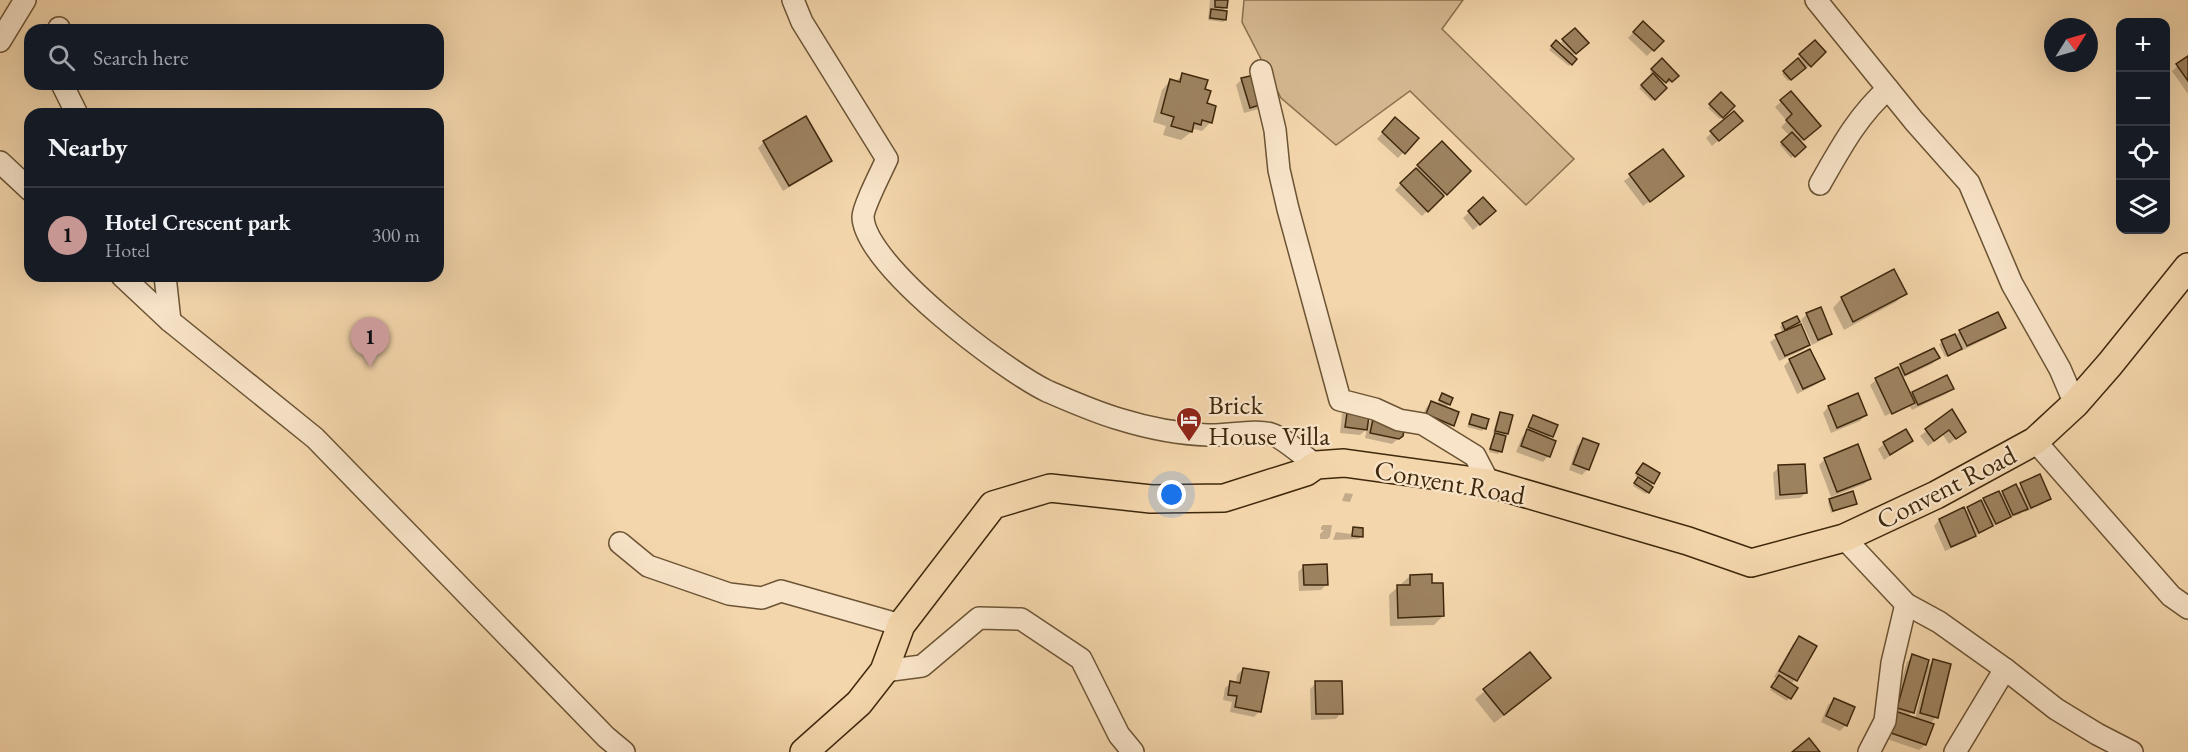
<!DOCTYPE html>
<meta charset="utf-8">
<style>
:root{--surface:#171b24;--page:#20242c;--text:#f1f3f6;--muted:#9ea1a6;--line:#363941;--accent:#c59692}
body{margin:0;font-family:"EB Garamond",serif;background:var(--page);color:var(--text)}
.controls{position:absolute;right:18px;top:18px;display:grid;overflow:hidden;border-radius:12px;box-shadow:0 6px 24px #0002}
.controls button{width:54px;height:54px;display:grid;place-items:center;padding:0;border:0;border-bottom:2px solid var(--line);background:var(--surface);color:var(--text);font:30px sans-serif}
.compass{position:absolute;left:2044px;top:18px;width:54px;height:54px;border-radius:50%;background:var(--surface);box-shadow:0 6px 24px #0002;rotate:53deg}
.you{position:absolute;left:1172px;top:495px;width:21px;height:21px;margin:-15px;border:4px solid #fff;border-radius:50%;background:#1a73e8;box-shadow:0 0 0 9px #1a73e833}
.badge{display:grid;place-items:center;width:39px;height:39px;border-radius:50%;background:var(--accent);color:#111;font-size:20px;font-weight:700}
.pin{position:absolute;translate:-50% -50px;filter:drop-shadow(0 2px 3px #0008)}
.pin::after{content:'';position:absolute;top:32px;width:21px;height:18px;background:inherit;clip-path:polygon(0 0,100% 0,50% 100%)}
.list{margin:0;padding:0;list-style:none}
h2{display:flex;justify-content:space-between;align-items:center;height:78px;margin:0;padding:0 24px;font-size:26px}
h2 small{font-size:20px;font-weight:400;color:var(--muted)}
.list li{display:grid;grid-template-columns:39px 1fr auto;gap:18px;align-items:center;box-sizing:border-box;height:96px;padding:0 24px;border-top:2px solid var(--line)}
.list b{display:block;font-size:22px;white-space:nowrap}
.list p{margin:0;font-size:20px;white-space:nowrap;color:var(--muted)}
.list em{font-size:20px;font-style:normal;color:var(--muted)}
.icon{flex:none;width:33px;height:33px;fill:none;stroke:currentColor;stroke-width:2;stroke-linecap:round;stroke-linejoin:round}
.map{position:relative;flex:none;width:2188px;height:752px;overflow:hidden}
.search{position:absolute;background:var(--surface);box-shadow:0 6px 24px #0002;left:24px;top:24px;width:420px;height:66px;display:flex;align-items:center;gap:15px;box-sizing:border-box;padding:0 21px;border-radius:18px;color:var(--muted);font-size:22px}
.panel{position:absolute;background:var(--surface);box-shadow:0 6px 24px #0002;left:24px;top:108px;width:420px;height:174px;border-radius:18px}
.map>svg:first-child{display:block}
</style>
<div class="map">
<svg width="2188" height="752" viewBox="0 0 2188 752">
<rect width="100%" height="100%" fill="#f4d6ac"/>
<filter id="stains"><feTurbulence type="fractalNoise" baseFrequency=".00333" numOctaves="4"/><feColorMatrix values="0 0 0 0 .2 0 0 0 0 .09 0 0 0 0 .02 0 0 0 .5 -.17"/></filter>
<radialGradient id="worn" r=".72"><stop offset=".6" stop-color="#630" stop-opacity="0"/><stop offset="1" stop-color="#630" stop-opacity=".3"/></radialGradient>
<path fill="#d5b891" stroke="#8a704e" stroke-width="1.5" d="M1244 0H1463L1442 29 1574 159 1526 205 1410 91 1336 145 1281 98 1242 22Z"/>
<g fill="#0003" fill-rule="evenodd">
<path d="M1210 0H1226L1225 8 1222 11 1225 20 1223 22 1208 20Z"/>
<path d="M1643 23 1662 41 1647 56 1628 38Z"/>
<path d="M1575 30 1586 43 1572 56 1575 59 1569 66 1549 50 1556 42 1564 50 1566 48 1561 42Z"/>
<path d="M1815 42 1824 52 1807 68 1806 66 1788 81 1782 74Z"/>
<path d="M2188 58V94L2172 71Z"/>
<path d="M1662 60 1677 76 1669 83 1666 80 1662 84 1665 88 1652 101 1639 88 1653 75 1650 72Z"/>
<path d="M1183 75 1205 104 1211 122 1202 131 1195 129 1181 140 1163 135 1166 126 1153 122 1162 90 1170 81 1175 82Z"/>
<path d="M1242 79 1265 103 1259 109 1244 113 1236 85Z"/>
<path d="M1791 93 1813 132 1800 142 1804 147 1791 158 1780 145 1790 136 1781 127 1787 121 1775 107Z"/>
<path d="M1721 94 1733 106 1720 119 1708 108Z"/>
<path d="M1734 113 1735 126 1712 146 1706 138Z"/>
<path d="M806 118 830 160 825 166 783 191 758 148 764 142Z"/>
<path d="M1395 119 1417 138 1398 158 1377 139Z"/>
<path d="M1442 143 1469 171 1422 216 1395 190Z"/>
<path d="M1663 151 1676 182 1643 206 1624 181Z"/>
<path d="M1483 199 1488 217 1473 230 1463 218Z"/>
<path d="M1894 271 1905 293 1896 302 1844 330 1833 308 1841 299Z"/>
<path d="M1807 314 1830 334 1824 339 1812 345 1801 320Z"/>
<path d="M1798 322 1786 329 1809 344 1803 350 1779 361 1770 342 1783 333 1780 327 1783 324Z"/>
<path d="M2004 328 1998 333 1961 351 1960 349 1945 357 1939 344 1954 337 1960 331Z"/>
<path d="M1938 358 1932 364 1902 378 1910 396 1912 393 1952 389 1946 394 1912 410 1910 406 1909 408V405L1885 416 1870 385 1876 380 1896 370 1901 365Z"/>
<path d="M1790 360 1823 379 1817 384 1797 394 1784 366Z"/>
<path d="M1442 395 1449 404 1445 408 1452 425 1447 430 1421 419 1426 408 1431 402 1437 405Z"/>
<path d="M1828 407 1865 415 1860 421 1831 433 1823 413Z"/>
<path d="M1348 408 1367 424 1374 417 1401 436 1392 444 1365 438 1367 429 1360 435 1340 433 1342 414Z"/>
<path d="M1952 411 1964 432 1949 444 1943 435 1928 446 1920 436Z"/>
<path d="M1500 413 1507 433 1503 437 1500 452 1498 454 1489 452 1493 437 1496 434 1493 433 1498 416Z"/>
<path d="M1472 416 1485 428 1482 431 1467 427Z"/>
<path d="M1531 419 1556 426 1548 439 1554 442 1548 456 1543 462 1516 452 1522 437 1528 431Z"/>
<path d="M1905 431 1911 441 1884 460 1878 449 1884 444Z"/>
<path d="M1583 440 1588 469 1582 475 1569 470 1577 446Z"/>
<path d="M1825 459 1870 478 1864 484 1831 497 1819 465Z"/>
<path d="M1641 467 1653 483 1646 494 1633 486 1639 478 1635 476Z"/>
<path d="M1779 467 1806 493 1800 498 1775 500 1773 473Z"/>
<path d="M2039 476 2049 498 2043 504 2025 512 2024 510 2020 514 2007 519 1973 537 1968 541 1945 551 1934 526 1939 520 1964 512 1984 499 2017 489Z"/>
<path d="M1345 493 1353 494 1350 502 1342 501Z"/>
<path d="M1830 500 1855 503 1831 513 1828 502Z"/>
<path d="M1323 525H1332L1330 537 1327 539H1320V534L1324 530H1321V527Z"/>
<path d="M1353 529 1361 536 1359 539 1333 540 1336 532 1351 534Z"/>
<path d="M1304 566 1327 584 1321 590 1299 591 1298 572Z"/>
<path d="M1410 576 1430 585 1443 616 1434 625 1390 626 1389 595Z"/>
<path d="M1799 638 1815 647 1791 685 1796 688 1787 701 1770 690 1777 679 1774 677 1793 644Z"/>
<path d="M1530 654 1540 687 1494 723 1475 699Z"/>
<path d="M1913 656 1925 669 1933 661 1936 717 1930 724 1925 745 1919 750 1884 738 1907 662ZM1920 686H1923L1915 719 1908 716 1912 712Z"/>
<path d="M1243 669 1260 711 1254 717 1230 712 1232 702 1223 700 1225 688 1231 683 1236 684 1237 675Z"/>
<path d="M1316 683 1341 713 1336 719 1311 720 1310 689Z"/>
<path d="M1834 700 1846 725 1840 731 1821 722 1828 705Z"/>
</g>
<g fill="#9d825f" stroke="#3f280c" stroke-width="1.5">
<path d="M1215 0H1228L1227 8 1215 7Z"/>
<path d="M1211 9 1227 11 1226 20 1210 18Z"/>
<path d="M1643 21 1664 41 1654 51 1633 32Z"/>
<path d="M1575 28 1589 43 1576 54 1562 39Z"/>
<path d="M1556 40 1577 59 1572 65 1551 46Z"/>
<path d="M1815 40 1826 52 1811 67 1799 54Z"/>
<path d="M2188 56V81L2176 64Z"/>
<path d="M1662 58 1679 76 1672 82 1669 79 1666 83 1651 69Z"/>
<path d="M1798 58 1806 68 1791 80 1783 71Z"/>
<path d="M1182 73 1208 80 1205 89 1211 91 1207 103 1216 106 1212 123 1202 120 1201 125 1194 123 1192 132 1171 126 1174 117 1161 113 1170 79 1180 82Z"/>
<path d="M1653 73 1667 88 1655 100 1641 85Z"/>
<path d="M1259 74 1266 103 1250 108 1241 78Z"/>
<path d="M1791 91 1821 126 1804 140 1786 120 1792 114 1780 100Z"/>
<path d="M1721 92 1735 106 1723 118 1709 104Z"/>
<path d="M1734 111 1743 121 1719 141 1710 131Z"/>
<path d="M806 116 832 161 789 186 763 141Z"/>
<path d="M1395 117 1419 138 1405 154 1382 132Z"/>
<path d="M1792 132 1806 147 1795 157 1781 142Z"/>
<path d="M1442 141 1471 171 1447 195 1417 165Z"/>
<path d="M1663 149 1684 176 1650 202 1629 174Z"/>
<path d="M1416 168 1444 196 1428 212 1400 183Z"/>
<path d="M1483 197 1496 211 1480 225 1468 211Z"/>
<path d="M1894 269 1907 294 1853 322 1841 297Z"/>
<path d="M1821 307 1832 334 1818 340 1806 313Z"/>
<path d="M1998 312 2006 328 1967 346 1959 330Z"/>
<path d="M1797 316 1800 322 1785 330 1782 323Z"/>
<path d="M1801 324 1810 345 1785 356 1775 335Z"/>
<path d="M1955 334 1962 349 1948 356 1941 340Z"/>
<path d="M1934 348 1940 358 1905 375 1900 364Z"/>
<path d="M1810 349 1825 379 1803 389 1789 359Z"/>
<path d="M1898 367 1915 403 1892 414 1875 378Z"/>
<path d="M1947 375 1954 389 1918 405 1912 392Z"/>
<path d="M1442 393 1453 398 1450 405 1439 400Z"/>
<path d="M1858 393 1867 415 1837 428 1828 406Z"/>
<path d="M1431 401 1459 412 1454 426 1426 414Z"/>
<path d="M1348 406 1370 409 1367 430 1345 427Z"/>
<path d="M1952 409 1966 432 1956 439 1949 430 1934 441 1925 429Z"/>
<path d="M1500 412 1513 415 1508 434 1495 431Z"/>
<path d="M1472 414 1489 419 1486 429 1469 424Z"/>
<path d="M1374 415 1405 425 1403 436 1399 439 1370 433Z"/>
<path d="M1533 415 1558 425 1553 437 1528 427Z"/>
<path d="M1527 429 1556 441 1550 457 1521 446Z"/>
<path d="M1906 429 1913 441 1890 455 1883 442Z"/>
<path d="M1495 433 1506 436 1502 452 1490 449Z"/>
<path d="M1583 438 1599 444 1589 470 1573 464Z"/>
<path d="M1858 444 1871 479 1837 492 1824 458Z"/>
<path d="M1643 463 1660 473 1654 484 1636 473Z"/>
<path d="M1805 464 1807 493 1780 495 1778 465Z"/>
<path d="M2040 474 2051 499 2031 508 2020 483Z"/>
<path d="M1638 477 1653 487 1649 493 1634 483Z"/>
<path d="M2016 484 2028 509 2013 515 2002 491Z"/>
<path d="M1853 491 1857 504 1833 511 1829 499Z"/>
<path d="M1999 491 2011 517 1996 524 1983 498Z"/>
<path d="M1981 500 1993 526 1979 533 1967 507Z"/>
<path d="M1964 507 1976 536 1951 547 1939 519Z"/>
<path d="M1353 527 1363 528V537L1352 536Z"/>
<path d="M1327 564 1328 585H1304L1303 565Z"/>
<path d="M1432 574V583H1443L1444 616 1398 618 1397 585H1410V575Z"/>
<path d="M1799 636 1817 646 1797 681 1779 671Z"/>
<path d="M1530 652 1551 678 1504 715 1483 689Z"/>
<path d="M1912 654 1929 660 1914 713 1897 708Z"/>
<path d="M1933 659 1951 664 1938 718 1920 713Z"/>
<path d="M1243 668 1269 672 1261 712 1235 707 1237 696 1228 695 1230 681 1240 683Z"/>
<path d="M1779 675 1798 688 1791 699 1771 687Z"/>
<path d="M1315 681H1342L1343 714H1316Z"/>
<path d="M1834 698 1855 707 1847 726 1826 716Z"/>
<path d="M1895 711 1934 724 1926 745 1888 732Z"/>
<path d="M1809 738 1820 752H1792Z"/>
</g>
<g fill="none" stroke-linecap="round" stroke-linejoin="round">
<defs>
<g id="minor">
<path d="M793 0 802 22 887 159C882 170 863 207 863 217 865 266 1004 370 1047 391 1070 401 1095 412 1119 419 1148 428 1178 434 1208 435 1225 436 1256 429 1271 434 1281 436 1306 458 1316 465"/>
<path d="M1816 0 1914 121 1969 183 2012 284 2060 369 2075 404"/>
<path d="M58 30 59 28"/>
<path d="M0 41 25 0"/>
<path d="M1261 71 1275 130 1279 170 1288 209 1340 400 1375 409 1399 420 1423 424 1475 456 1489 483"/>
<path d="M62 84 77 114"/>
<path d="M0 162 30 190"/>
<path d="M1820 184C1840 149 1858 115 1888 89"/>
<path d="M122 276 170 321 315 438 606 737 624 752"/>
<path d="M165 276 170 321"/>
<path d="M2035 441 2171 596 2188 608"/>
<path d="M1844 538 1906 604 1939 622 2005 669 2056 709 2097 734 2132 752"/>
<path d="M620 543 648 566 729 594 762 598 781 591 901 625"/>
<path d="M884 671 922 666 979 618 1021 619 1081 659 1119 735 1133 752"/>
<path d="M1869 752 1885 721 1892 663 1906 604"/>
<path d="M1955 752 2005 669"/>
</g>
<path id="major" d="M804 752 859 703 884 671 901 625 993 505 1050 488 1151 499 1224 498 1306 472 1316 465 1344 463 1489 483 1688 541 1751 563 1844 538 1936 495 2035 441 2075 404 2110 364 2188 267"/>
</defs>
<use href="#minor" stroke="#6c5434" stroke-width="24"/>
<use href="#major" stroke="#3f280c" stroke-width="30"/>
<use href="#minor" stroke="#f8e4c9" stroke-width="21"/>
<use href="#major" stroke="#f4d6ac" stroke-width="27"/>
</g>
<defs>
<symbol id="hotel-pin" viewBox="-11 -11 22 30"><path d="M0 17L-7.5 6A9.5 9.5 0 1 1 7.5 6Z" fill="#8f2418" stroke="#f8e4c9"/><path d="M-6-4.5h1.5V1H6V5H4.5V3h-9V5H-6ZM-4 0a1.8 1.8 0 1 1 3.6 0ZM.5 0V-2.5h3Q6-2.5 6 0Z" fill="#fff"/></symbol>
</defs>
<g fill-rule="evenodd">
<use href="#hotel-pin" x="1174" y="405" width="30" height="40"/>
</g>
<g text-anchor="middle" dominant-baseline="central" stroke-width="4.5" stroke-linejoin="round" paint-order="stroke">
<g font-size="27" fill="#3f280c" stroke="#f8e4c9" text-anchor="start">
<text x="1208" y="404">Brick<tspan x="1208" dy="31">House Villa</tspan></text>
</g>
<g font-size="27" fill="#3f280c" stroke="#f8e4c9">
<text transform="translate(1450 482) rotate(10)">Convent Road</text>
<text transform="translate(1946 487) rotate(-27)">Convent Road</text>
</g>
</g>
<rect width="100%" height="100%" filter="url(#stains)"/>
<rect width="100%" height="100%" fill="url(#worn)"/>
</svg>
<div class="controls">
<button>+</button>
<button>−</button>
<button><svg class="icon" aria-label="locate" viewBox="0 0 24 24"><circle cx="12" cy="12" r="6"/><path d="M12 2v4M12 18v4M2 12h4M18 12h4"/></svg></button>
<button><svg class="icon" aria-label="layers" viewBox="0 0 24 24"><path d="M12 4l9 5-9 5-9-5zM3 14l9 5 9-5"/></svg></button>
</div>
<svg class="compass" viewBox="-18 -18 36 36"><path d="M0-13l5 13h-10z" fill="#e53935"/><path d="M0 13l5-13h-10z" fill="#9ea1a6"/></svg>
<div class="you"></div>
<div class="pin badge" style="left:370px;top:367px">1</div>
<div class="search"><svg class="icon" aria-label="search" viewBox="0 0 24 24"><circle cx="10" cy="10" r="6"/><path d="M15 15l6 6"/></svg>Search here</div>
<section class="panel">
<h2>Nearby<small></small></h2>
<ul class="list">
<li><span class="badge">1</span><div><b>Hotel Crescent park</b><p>Hotel</p></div><em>300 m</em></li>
</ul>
</section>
</div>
